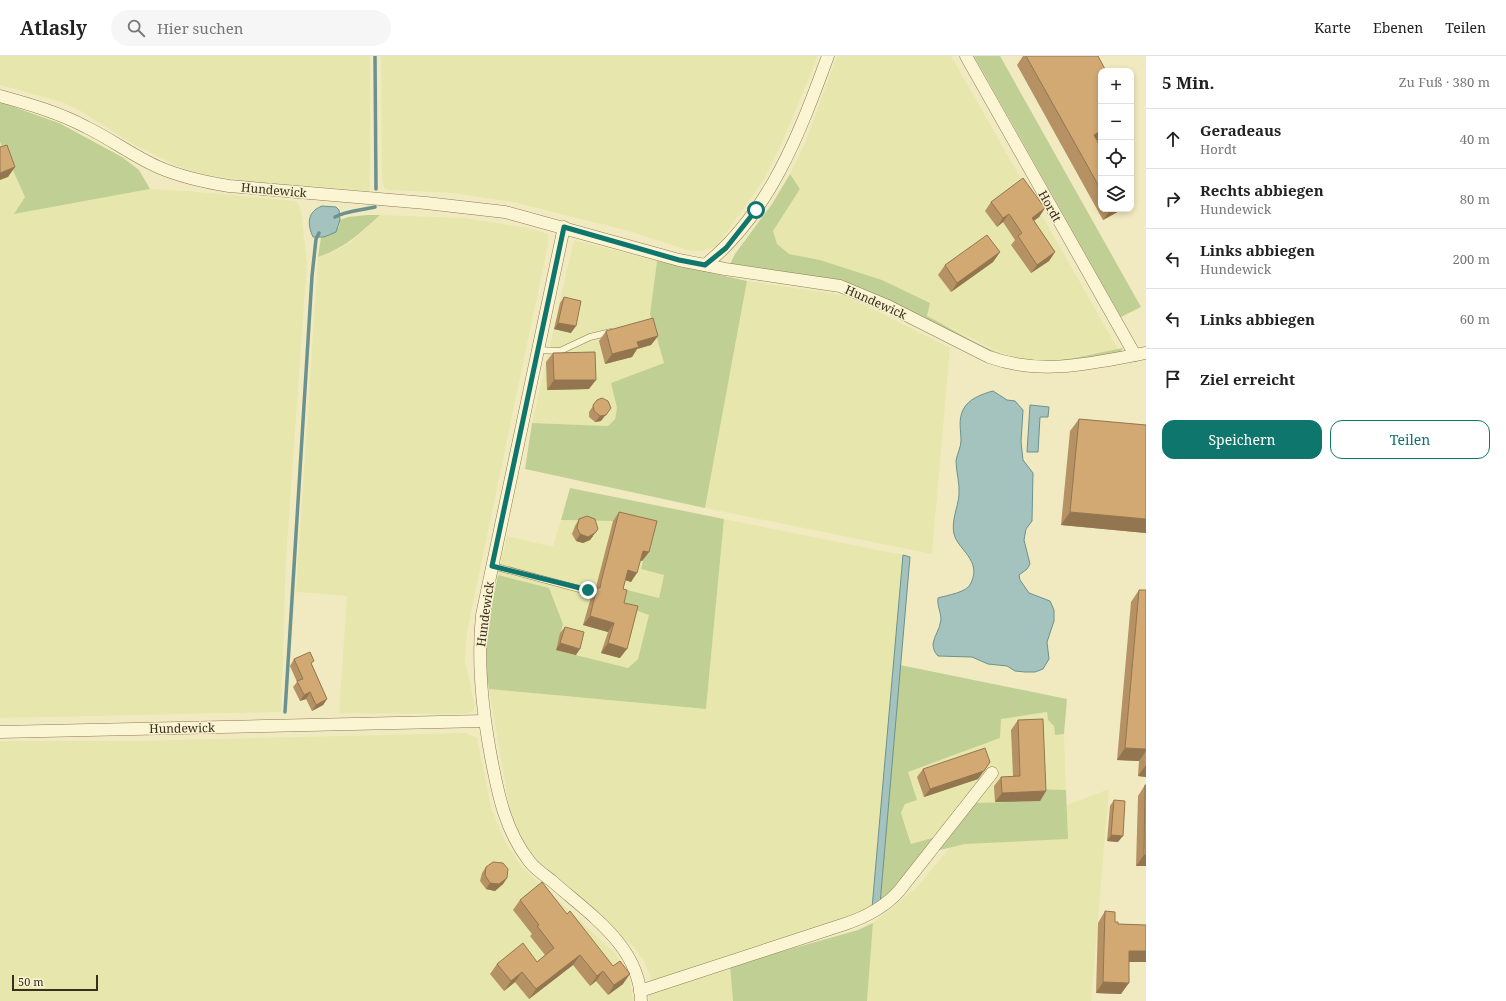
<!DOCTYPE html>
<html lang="de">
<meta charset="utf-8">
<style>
:root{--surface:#fff;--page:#f6f6f6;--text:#222;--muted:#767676;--line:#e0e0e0;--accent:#0f766e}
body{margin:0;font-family:"Noto Serif",serif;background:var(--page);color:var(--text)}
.controls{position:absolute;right:12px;top:12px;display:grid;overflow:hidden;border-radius:8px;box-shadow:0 2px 6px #0003}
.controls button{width:36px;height:36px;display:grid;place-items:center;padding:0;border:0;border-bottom:1px solid var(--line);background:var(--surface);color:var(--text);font:20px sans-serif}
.scale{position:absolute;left:12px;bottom:10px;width:86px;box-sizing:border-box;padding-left:4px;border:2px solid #3a2f1c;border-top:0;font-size:11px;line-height:14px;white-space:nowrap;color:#3a2f1c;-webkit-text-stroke:3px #f8f2d1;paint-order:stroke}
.stop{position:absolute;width:12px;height:12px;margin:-9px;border:3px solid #0f766e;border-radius:50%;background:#fff}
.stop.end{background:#0f766e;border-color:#fff;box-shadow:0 1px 4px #0008}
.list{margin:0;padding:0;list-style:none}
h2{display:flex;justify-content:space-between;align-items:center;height:52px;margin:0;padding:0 16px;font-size:17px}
h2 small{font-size:13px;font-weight:400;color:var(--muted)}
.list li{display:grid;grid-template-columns:26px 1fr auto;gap:12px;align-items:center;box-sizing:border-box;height:60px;padding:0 16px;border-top:1px solid var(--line)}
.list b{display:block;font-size:15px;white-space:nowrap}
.list p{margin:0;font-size:13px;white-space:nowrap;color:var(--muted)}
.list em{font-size:13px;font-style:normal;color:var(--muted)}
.actions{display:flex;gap:8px;padding:12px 16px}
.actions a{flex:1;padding:9px 0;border:1px solid var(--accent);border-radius:12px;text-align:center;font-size:14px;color:var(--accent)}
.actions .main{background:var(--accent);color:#fff}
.icon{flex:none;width:22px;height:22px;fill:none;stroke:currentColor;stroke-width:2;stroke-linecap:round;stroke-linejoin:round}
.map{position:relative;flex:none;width:1146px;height:945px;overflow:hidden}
header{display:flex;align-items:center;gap:24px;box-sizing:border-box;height:56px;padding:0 20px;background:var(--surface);border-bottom:1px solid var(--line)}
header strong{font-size:19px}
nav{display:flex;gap:22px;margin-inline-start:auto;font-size:14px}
.search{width:280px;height:36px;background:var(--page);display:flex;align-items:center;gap:10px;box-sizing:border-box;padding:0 14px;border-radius:22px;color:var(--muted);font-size:15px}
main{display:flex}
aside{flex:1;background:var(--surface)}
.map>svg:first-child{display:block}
</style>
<header>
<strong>Atlasly</strong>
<div class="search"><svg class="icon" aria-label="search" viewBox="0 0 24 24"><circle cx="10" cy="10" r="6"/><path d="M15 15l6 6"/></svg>Hier suchen</div>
<nav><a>Karte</a><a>Ebenen</a><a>Teilen</a></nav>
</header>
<main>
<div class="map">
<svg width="1146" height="945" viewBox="0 0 1146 945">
<rect width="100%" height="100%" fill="#f1eac0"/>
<g fill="#e7e7ad">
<path d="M0 0H370V129L369 135 245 125 197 117 175 109 131 87 79 54 62 46 0 29Z"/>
<path d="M381 0H818L782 87 763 125 717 190 701 195H691L628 175 513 146 452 137 390 134 384 132 382 122Z"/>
<path d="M837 0H951L1118 293 1060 304 1037 305 1016 302 993 293 927 260 894 230 882 224 820 204 789 198 777 189 772 175 800 133 790 118 805 87Z"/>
<path d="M0 86 25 141 15 158 150 133 187 135 297 145 301 155 307 207 286 504 281 656 0 662Z"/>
<path d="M380 159 465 162 533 173 548 178V188L467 576 465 605 475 650 472 656 463 658 339 657 347 540 296 536 318 201 335 195 351 186Z"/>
<path d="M574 184 657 205 650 258 664 307 611 327 617 352 615 363 608 370 532 367Z"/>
<path d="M747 225 842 239 867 250 950 292 932 498 705 452Z"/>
<path d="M724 463 903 499 872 852 686 916 652 925 645 907 635 892 526 796 513 772 489 633 706 653Z"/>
<path d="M561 464 613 465 642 505 641 513 664 519 659 542 627 534 650 559 638 603 628 612 556 594 549 532 498 519 507 480 553 491Z"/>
<path d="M1047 656 1054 670 1055 679 1064 678 1066 734 1040 733 938 780 912 788 901 757 905 748 908 716 999 682 1000 663Z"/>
<path d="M466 677 477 682 491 752 505 785 522 811 615 897 630 922 633 945H0V685H134Z"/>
<path d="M1109 733 1091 945H867L873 867 917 831 951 790 965 788Z"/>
<path d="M730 910 733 945H649V939Z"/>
</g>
<g fill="#c0d094">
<path d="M974 0H1000L1141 251 1121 261Z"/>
<path d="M0 46 59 67 122 101 139 114 150 133 14 158 25 141 0 86Z"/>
<path d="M790 118 800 133 773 175 777 188 789 198 820 204 882 224 930 247 927 260C961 277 998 304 1037 305 1066 306 1095 297 1123 292L1120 297 1068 308 1009 305 865 236 729 210 735 198 772 148Z"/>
<path d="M367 159H380C359 178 345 192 318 201L321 181 339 171 340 164 348 161Z"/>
<path d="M657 205 747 225 705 452 525 413 532 367 608 370 615 363 617 352 611 327 664 307 650 258Z"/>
<path d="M570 432 724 463 706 653 489 633C480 592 490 558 498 519L549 532 563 568 556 594 628 612 638 603 649 559 623 550 627 534 659 542 664 519 641 513 650 474 613 465 561 464Z"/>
<path d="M900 609 1067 643 1064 678 1055 679 1054 670 1048 664 1047 656 1001 663 1000 682 908 716 917 744 905 748 901 757 911 788 939 780 880 848Z"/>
<path d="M1039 733 1066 734 1068 783 965 788 936 795 975 747 1040 745Z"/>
<path d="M873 867 867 945H733L730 910 858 874Z"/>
</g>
<g fill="#a4c3be" stroke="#6a928e">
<path d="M322 150 336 151 339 154 340 164 336 176 324 181H313C307 168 307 156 322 150Z"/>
<path d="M993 335 1007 344 1015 345 1023 354 1021 386 1023 404 1033 417 1032 465 1026 473 1024 484 1030 508 1027 513 1019 519 1020 524 1029 537 1050 545 1054 554V565L1047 586 1049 603 1043 613 1035 616H1025L1015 615 1007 610 988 608 972 601 938 600C935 597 933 593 933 588 934 580 940 573 941 564 941 556 937 550 938 542 947 539 967 537 971 527 982 504 958 494 954 478 951 465 958 451 959 439 960 427 956 416 956 405 957 398 961 391 961 385 961 375 958 364 963 354 968 343 982 338 993 335Z"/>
<path d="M1030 349 1049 351 1048 361H1040L1038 396H1027Z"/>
<path d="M903 499 910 501 880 848 872 852Z"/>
</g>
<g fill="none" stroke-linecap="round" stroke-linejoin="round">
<g stroke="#6a928e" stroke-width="3.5">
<path d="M375 0 376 133"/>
<path d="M335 161C345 155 363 154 375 151"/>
<path d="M285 656 312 220 316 183 319 177"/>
</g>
<defs>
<g id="service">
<path d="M538 294 560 295 590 281 611 276"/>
<path d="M493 510 587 535"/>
</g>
<g id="minor">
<path d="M966 0 1135 299"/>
<path d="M0 40C29 48 60 57 86 71 111 83 133 100 158 111 181 121 204 126 229 130L426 147 505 156 679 204 725 213 840 230 888 250 989 301C1042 320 1093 307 1146 297"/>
<path d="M564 171 482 559C477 607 482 653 491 701 498 738 505 774 529 805 535 813 544 819 552 825 589 858 640 890 641 945"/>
<path d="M705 209C770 157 800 76 828 0"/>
<path d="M0 676 484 665"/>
<path d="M640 935 845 868C866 861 884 852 899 835L992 717"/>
</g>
</defs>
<use href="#service" stroke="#8c7b57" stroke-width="7"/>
<use href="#minor" stroke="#8c7b57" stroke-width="13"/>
<use href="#service" stroke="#fbf5d4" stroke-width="6"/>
<use href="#minor" stroke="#fbf5d4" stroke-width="12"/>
</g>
<g fill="#b59163">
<path d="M1023 0H1026L1101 15V82L1097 84 1101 92V153H1122L1121 154 1103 164 1017 9Z"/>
<path d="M991 146 1045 152 1039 161 1034 165 1055 196 1049 205 1031 217 1011 189 1015 184 1003 166 997 171 985 155Z"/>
<path d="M1000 196 993 206 951 236 938 219 945 209Z"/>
<path d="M564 241 571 277 554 273 560 247Z"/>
<path d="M606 275 658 280 651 289 637 293 632 301 605 308 599 285Z"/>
<path d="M553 297 589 333 547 334 546 306Z"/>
<path d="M597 344 601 365 595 366 589 361V356Z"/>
<path d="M1079 363 1146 369V477L1061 469 1070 375Z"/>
<path d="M619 456 649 496 642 505H640L631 526 625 524 623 533 624 547 620 602 601 597 608 576 583 569 591 541 595 535 613 465Z"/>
<path d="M579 463 593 480 590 484 583 487 576 485 572 478 575 470Z"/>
<path d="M1139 534H1146V721L1138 720 1139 705 1117 704 1131 546Z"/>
<path d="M565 571 576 599 556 594 560 577Z"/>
<path d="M294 603 312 609 327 643 323 649 312 655 306 643 300 645 293 631 297 626 290 610Z"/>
<path d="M1018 664 1046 735 1040 745 995 746 994 730 1001 721 1013 720 1011 674Z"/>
<path d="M923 713 984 715 978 723 924 741 917 721Z"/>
<path d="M1145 729 1146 810H1136L1138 740Z"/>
<path d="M1114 744 1118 786 1107 785 1110 750Z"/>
<path d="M486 811 507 822 503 828 495 835 486 833 480 825 482 817Z"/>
<path d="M520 844 567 858 623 928 608 939 596 925 590 930 573 909 529 943 515 926 504 935 490 918 497 908 537 906 545 899 530 880 532 878 513 854Z"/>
<path d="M1105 855 1115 866 1118 868 1146 869V906H1129L1121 938 1096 937 1098 867Z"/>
</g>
<g fill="#937650">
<path d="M1101 75V82L1086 90 1094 79Z"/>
<path d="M15 111 8 121 0 124V117Z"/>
<path d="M1045 152 1039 161 1026 170 1032 162Z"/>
<path d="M1111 153H1122L1121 154 1103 164Z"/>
<path d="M1009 158 1003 166 997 171 1003 162Z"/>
<path d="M1000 196 993 206 951 236 957 227Z"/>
<path d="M1055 196 1049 205 1031 217 1037 209Z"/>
<path d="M558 267 576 270 571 277 554 273Z"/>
<path d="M658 280 651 289 637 293 632 301 605 308 612 298 637 286Z"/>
<path d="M554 324H596L589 333 547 334Z"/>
<path d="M611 352 601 365 595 366 600 360Z"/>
<path d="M1070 456 1146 463V477L1061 469Z"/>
<path d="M598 473 590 484 583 487 576 485 580 478Z"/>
<path d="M643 495 649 496 642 505 636 504Z"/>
<path d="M628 514 637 517 631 526 622 523Z"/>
<path d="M590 560 614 567 608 576 583 569Z"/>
<path d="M560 587 580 593 576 599 556 594Z"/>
<path d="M608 587 627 593 620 602 601 597Z"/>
<path d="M310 636 306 643 300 645 304 639Z"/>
<path d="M327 643 323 649 312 655 316 649Z"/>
<path d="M1125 692 1146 693V695L1139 705 1117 704Z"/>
<path d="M990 706 978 723 924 741 930 733Z"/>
<path d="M1146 709V721L1138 720Z"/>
<path d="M1046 735 1040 745 995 746 1002 737Z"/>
<path d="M1111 779 1123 780 1118 786 1107 785Z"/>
<path d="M1144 799H1146V810H1136Z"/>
<path d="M507 822 503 828 495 835 486 833 490 827Z"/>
<path d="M1129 895H1146V906H1121Z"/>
<path d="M580 899 573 909 529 943 536 933Z"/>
<path d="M603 915 596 925 590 930 597 920Z"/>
<path d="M522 916 515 926 504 935 511 925Z"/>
<path d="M630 918 623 928 608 939 614 929Z"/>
<path d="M1103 926 1129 927 1121 938 1096 937Z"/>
</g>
<g fill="#d2a973" stroke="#937650">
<path d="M1026 0H1098L1106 15H1101V75L1094 79 1101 92V134Z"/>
<path d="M7 89 15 111 0 117V91Z"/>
<path d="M1023 122 1045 152 1032 162 1055 196 1037 209 1018 180 1022 177 1009 158 1003 162 991 146Z"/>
<path d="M987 179 1000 196 957 227 945 209Z"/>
<path d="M564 241 581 245 576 270 558 267Z"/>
<path d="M653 262 658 280 637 286 639 291 612 298 606 275Z"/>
<path d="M595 296 596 324H554L553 297Z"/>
<path d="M602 342 608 345 611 352 606 359 600 360 594 355 593 349 597 344Z"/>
<path d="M1079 363 1146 369V463L1070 456Z"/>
<path d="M619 456 657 465 649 496 643 495 637 517 628 514 623 533 627 534 624 547 638 550 627 593 608 587 614 567 590 560 597 532H600L601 526Z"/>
<path d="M587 460 595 463 598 473 595 477 588 481 580 478 577 472 579 463Z"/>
<path d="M1139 534H1146V693L1125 692Z"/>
<path d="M565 571 584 576 580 593 560 587Z"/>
<path d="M310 596 314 605 311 607 327 643 316 649 310 636 304 639 297 625 303 623 294 603Z"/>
<path d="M1043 663 1046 735 1002 737 1001 721 1020 720 1018 664Z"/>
<path d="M985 692 990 706 984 715 930 733 923 713Z"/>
<path d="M1145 729H1146V799H1144Z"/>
<path d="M1114 744 1125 745 1123 780 1111 779Z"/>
<path d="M493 806 503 807 508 813 507 822 499 828 490 827 485 819 486 811Z"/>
<path d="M542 826 567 858 570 855 613 910 620 905 630 918 614 929 603 915 597 920 580 899 536 933 522 916 511 925 497 908 523 887 537 906 554 892 537 870 539 869 520 844Z"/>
<path d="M1105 855 1115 856V866H1118V868L1146 869V895H1129V927L1103 926Z"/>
</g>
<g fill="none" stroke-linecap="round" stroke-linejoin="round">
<path stroke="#0f766e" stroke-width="5" d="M588 534 492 510 564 171 679 204 705 209 726 192 756 154"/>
</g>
<g text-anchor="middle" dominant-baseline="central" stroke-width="3" stroke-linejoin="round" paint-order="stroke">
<g font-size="12" fill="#3a2f1c" stroke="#f8f2d1">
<text transform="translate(274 134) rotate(5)">Hundewick</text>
<text transform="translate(1050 150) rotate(61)">Hordt</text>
<text transform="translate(876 246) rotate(24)">Hundewick</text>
<text transform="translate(485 558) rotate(-82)">Hundewick</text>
<text transform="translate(182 672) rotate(-1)">Hundewick</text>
</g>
</g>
</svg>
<div class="controls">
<button>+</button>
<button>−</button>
<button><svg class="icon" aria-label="locate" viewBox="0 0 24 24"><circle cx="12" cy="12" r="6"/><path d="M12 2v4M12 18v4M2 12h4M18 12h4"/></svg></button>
<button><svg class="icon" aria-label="layers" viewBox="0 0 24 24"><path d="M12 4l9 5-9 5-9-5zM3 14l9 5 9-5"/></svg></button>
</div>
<div class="scale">50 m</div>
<div class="stop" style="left:756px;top:154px"></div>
<div class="stop end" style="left:588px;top:534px"></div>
</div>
<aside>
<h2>5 Min.<small>Zu Fuß · 380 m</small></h2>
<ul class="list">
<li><svg class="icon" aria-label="ahead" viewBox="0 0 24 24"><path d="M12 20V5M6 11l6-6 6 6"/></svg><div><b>Geradeaus</b><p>Hordt</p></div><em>40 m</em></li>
<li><svg class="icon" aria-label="right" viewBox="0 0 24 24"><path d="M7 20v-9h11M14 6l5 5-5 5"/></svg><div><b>Rechts abbiegen</b><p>Hundewick</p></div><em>80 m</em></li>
<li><svg class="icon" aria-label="left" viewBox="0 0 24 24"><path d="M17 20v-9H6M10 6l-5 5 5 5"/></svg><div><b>Links abbiegen</b><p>Hundewick</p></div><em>200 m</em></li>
<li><svg class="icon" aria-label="left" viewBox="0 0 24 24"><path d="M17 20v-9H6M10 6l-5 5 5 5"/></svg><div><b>Links abbiegen</b></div><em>60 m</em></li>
<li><svg class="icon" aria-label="arrive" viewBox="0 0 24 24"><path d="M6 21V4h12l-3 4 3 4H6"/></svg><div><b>Ziel erreicht</b></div></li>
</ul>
<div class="actions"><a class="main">Speichern</a><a>Teilen</a></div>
</aside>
</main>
